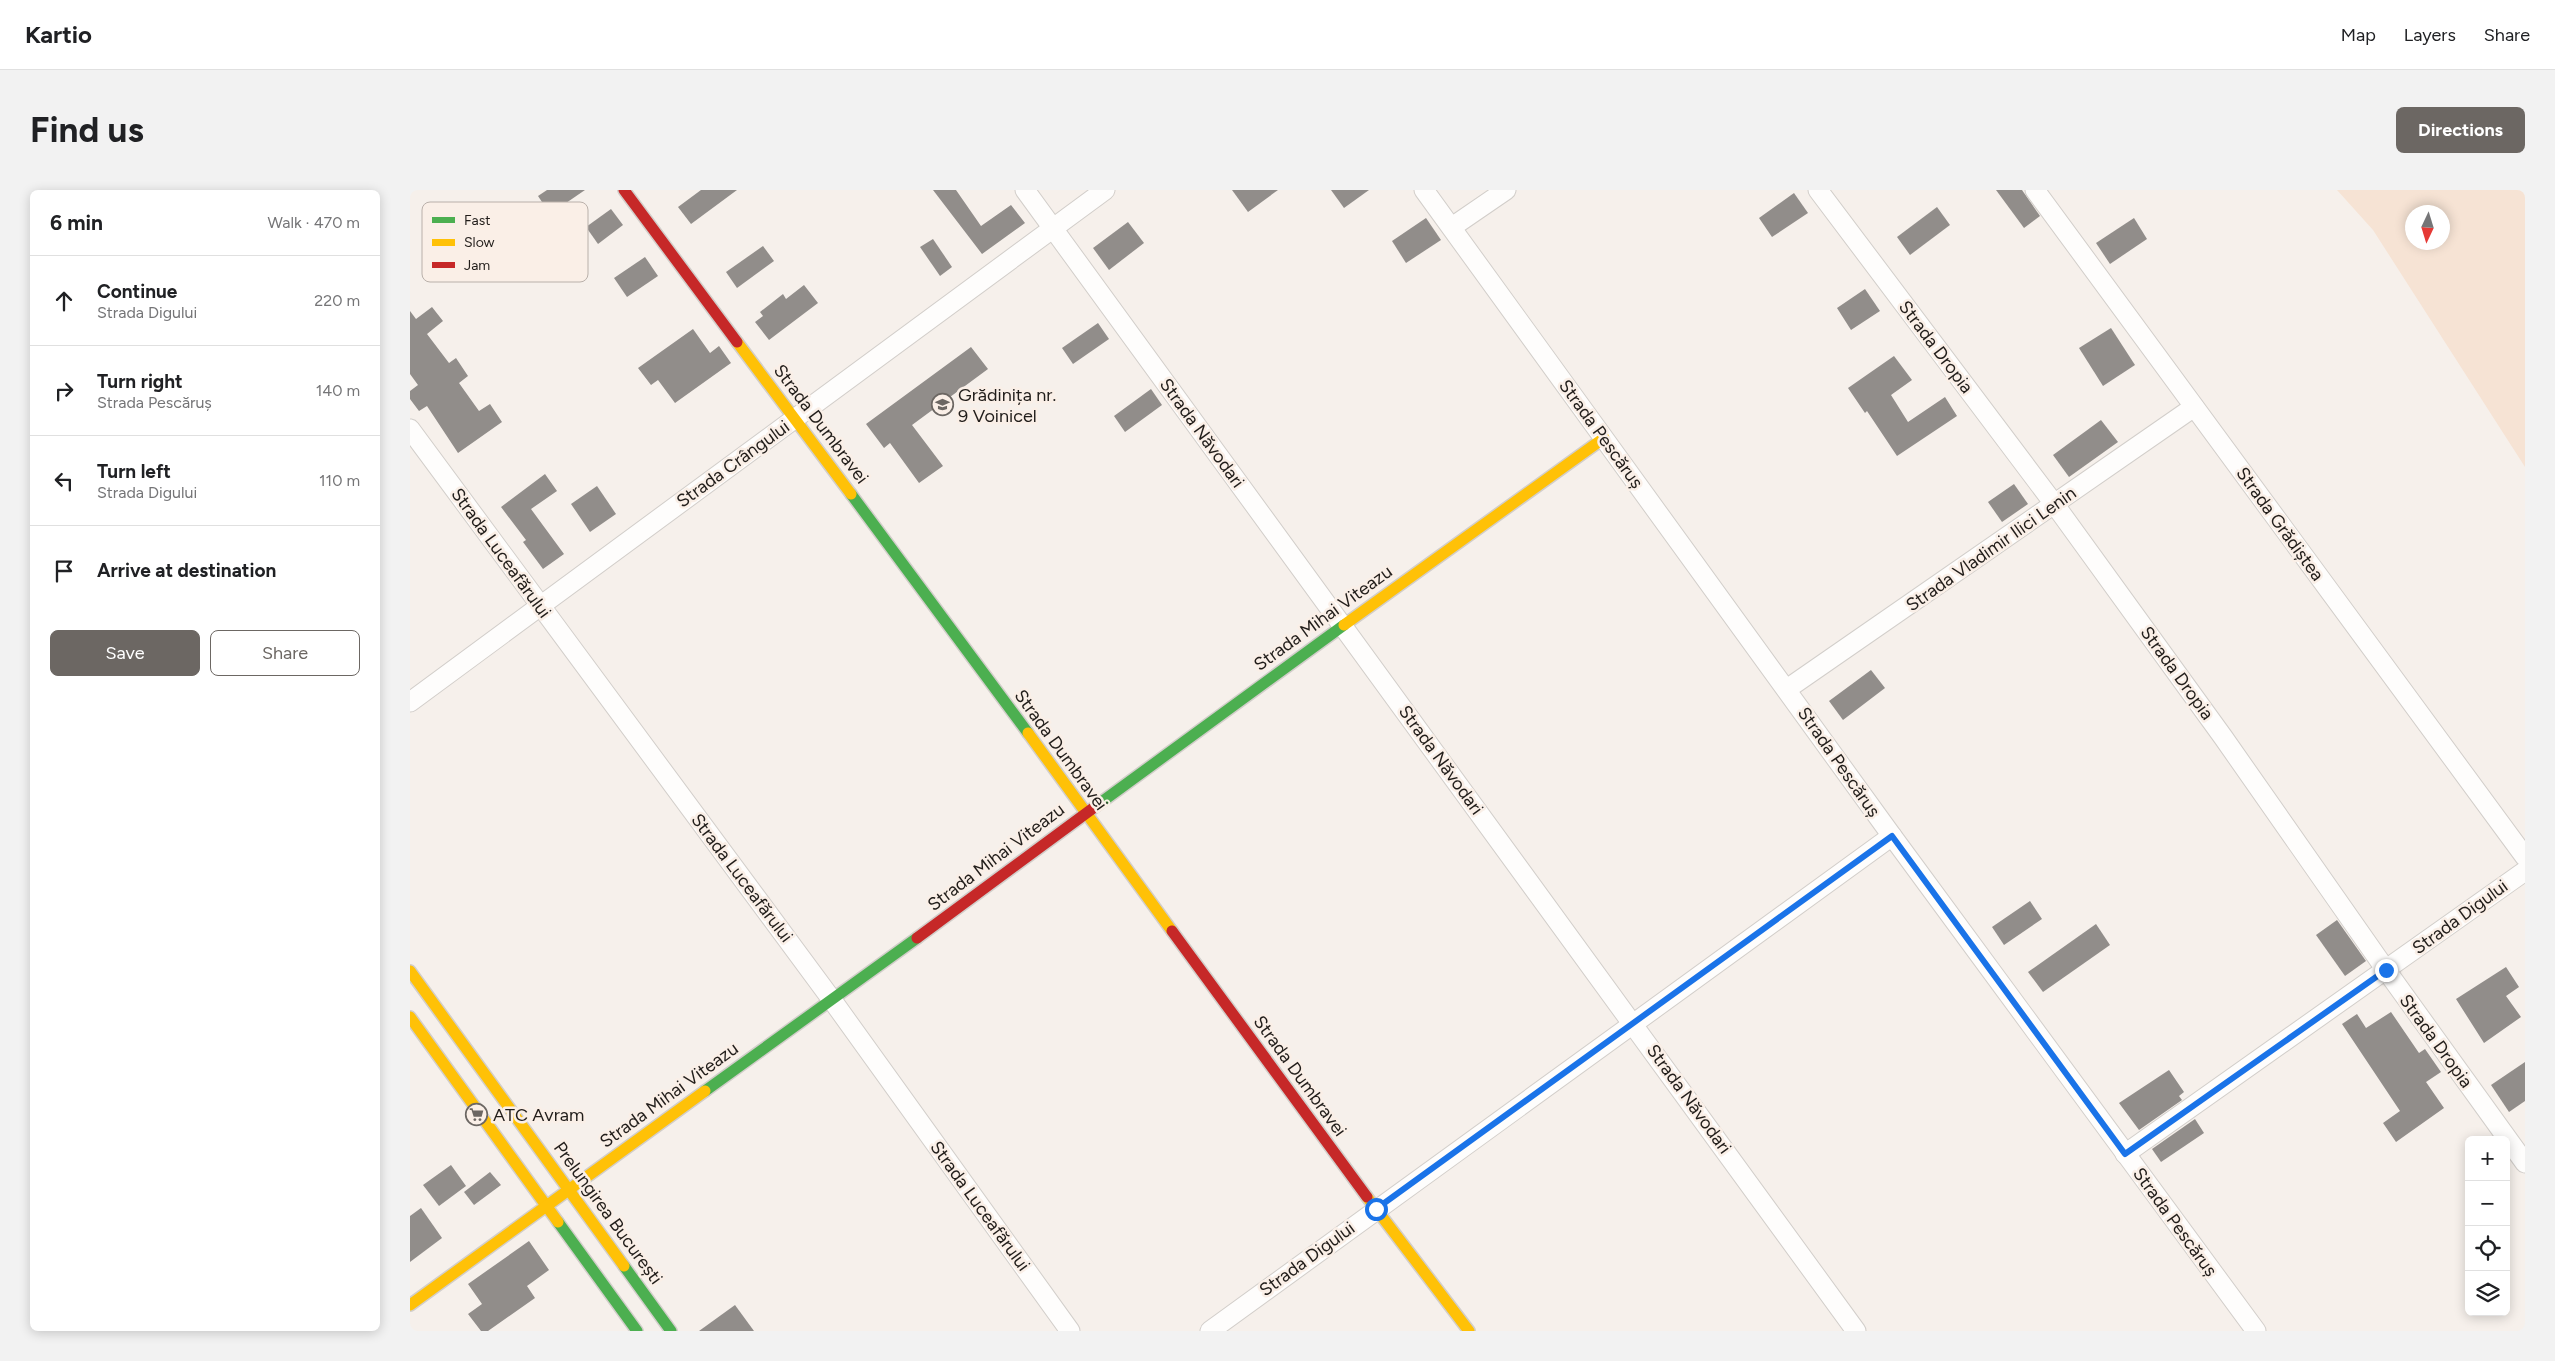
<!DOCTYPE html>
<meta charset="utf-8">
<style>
:root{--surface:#fff;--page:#f2f2f2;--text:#202124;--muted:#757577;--line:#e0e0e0;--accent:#6c6763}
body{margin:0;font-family:Figtree,sans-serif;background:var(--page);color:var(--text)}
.controls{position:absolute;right:15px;bottom:15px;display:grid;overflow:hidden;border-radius:8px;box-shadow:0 2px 12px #0003}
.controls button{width:45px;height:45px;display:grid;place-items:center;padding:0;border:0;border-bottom:1px solid var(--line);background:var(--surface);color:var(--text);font:25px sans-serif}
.compass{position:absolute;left:1995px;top:15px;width:45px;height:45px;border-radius:50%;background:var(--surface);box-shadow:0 2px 12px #0003;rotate:184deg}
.stop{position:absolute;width:15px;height:15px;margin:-11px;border:4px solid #1a73e8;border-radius:50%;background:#fff}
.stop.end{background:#1a73e8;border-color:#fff;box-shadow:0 1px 5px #0008}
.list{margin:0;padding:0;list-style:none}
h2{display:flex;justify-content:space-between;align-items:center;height:65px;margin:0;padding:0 20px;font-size:21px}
h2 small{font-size:16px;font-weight:400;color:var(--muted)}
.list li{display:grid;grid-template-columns:32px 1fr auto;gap:15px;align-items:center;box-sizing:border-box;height:90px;padding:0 20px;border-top:1px solid var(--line)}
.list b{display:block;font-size:19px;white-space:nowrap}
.list p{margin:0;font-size:16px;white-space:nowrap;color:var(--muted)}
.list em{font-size:16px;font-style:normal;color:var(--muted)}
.actions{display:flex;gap:10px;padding:15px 20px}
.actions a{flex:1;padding:11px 0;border:1px solid var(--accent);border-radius:8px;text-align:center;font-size:18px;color:var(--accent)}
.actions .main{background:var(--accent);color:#fff}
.icon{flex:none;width:28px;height:28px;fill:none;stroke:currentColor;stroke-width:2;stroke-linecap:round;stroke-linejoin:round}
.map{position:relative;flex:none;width:2115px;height:1141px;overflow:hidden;border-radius:8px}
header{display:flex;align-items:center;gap:30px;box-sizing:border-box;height:70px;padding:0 25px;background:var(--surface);border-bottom:1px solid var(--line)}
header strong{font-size:24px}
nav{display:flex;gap:28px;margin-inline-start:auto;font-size:18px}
.intro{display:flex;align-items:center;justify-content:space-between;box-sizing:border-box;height:120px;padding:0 30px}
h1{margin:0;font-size:35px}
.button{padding:12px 22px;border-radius:8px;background:var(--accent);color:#fff;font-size:18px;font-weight:700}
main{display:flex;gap:30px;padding:0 30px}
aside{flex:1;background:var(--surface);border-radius:8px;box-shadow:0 2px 12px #0003}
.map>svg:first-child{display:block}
</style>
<header>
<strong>Kartio</strong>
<nav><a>Map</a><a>Layers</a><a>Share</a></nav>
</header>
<div class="intro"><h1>Find us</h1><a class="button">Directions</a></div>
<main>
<aside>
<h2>6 min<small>Walk · 470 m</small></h2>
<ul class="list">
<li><svg class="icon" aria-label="ahead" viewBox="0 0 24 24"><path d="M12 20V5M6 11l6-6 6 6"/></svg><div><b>Continue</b><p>Strada Digului</p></div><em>220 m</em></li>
<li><svg class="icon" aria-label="right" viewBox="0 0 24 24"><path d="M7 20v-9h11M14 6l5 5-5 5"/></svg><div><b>Turn right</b><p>Strada Pescăruș</p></div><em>140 m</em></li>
<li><svg class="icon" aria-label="left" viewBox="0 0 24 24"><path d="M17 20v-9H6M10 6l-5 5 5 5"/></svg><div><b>Turn left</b><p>Strada Digului</p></div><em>110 m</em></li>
<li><svg class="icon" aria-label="arrive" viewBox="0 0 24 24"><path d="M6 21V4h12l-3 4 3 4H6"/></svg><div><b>Arrive at destination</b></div></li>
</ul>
<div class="actions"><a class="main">Save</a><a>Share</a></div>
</aside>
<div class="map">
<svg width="2115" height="1141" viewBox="0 0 2115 1141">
<rect width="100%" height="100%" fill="#f6f0eb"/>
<path fill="#f6e3d4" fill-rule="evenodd" d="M1927 0H2115V277L1963 40ZM2002 22H2032V52H2002Z"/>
<g fill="#918d8a">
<path d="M137 0H175L140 24 128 6Z"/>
<path d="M291 0H327L281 34 268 17Z"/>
<path d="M523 0H546L571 36 601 15 615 33 572 64Z"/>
<path d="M822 0H868L838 22Z"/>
<path d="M921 0H959L934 18Z"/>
<path d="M1586 0H1612L1630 26 1614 38Z"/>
<path d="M1384 3 1398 23 1362 47 1349 28Z"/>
<path d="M1527 17 1540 35 1500 65 1487 47Z"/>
<path d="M201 19 213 35 188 54 176 37Z"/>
<path d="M1016 28 1031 50 996 73 982 51Z"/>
<path d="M1724 28 1737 49 1700 74 1686 53Z"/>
<path d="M718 32 734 53 699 80 683 58Z"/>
<path d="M523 49 542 77 530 86 510 57Z"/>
<path d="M353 56 364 71 327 98 316 82Z"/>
<path d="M235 67 248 86 217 107 204 88Z"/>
<path d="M394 95 408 113 359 150 345 132 353 126 350 122 373 104 376 109Z"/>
<path d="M1455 99 1470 121 1441 140 1427 118Z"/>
<path d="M22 117 33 131 17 144 39 173 46 168 58 186 49 193 69 221 80 214 92 232 48 263 17 216 9 221 0 209V201L8 195 0 184V121L6 129Z"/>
<path d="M688 133 699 149 663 174 652 158Z"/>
<path d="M1701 138 1725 175 1693 196 1669 158Z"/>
<path d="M283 139 300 163 309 156 321 173 265 213 248 190 241 195 228 178Z"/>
<path d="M561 157 578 179 502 235 533 276 509 293 480 253 474 258 456 234Z"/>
<path d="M1484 166 1502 190 1481 205 1498 232 1535 207 1547 226 1487 266 1457 221 1455 223 1438 198Z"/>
<path d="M741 199 752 215 715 242 704 226Z"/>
<path d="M1691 230 1708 252 1659 287 1643 265Z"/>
<path d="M135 284 147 301 121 319 154 364 133 379 113 352 116 350 91 317Z"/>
<path d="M1604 294 1618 314 1592 332 1578 312Z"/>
<path d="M187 296 206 324 180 342 161 314Z"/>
<path d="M1461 480 1475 498 1433 530 1419 511Z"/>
<path d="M1620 711 1632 729 1594 755 1582 737Z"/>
<path d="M1927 730 1956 771 1935 786 1906 745Z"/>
<path d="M1686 734 1700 755 1633 802 1618 782Z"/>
<path d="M2096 777 2109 797 2096 806 2111 827 2074 853 2046 809Z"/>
<path d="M1981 822 2009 863 2015 859 2031 882 2016 892 2034 918 1986 952 1973 933 1990 921 1932 834 1947 824 1956 838Z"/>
<path d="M2115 872V911L2099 922 2081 895Z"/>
<path d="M1759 880 1774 902 1769 906 1772 910 1729 940 1709 913Z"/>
<path d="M1785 929 1794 943 1751 972 1742 959Z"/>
<path d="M41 975 56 996 29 1016 13 995Z"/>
<path d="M80 982 91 995 64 1015 54 1002Z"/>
<path d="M11 1018 32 1048 0 1072V1026Z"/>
<path d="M119 1051 139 1080 117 1096 125 1108 78 1141H71L58 1124 72 1114 58 1094Z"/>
<path d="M325 1115 344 1141H289Z"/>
</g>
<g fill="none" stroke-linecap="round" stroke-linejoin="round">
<defs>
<g id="street">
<path d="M615 0 1446 1141"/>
<path d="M1014 0 1482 646 1846 1141"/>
<path d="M1408 0 1645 315 1813 547 1976 780 2115 973"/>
<path d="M1625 0 2115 667"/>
<path d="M1042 37 1096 0"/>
<path d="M0 239 422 810 660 1141"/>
<path d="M1377 499 1784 217"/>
<path d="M0 512 695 0"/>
<path d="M1715 964 2115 681"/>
<path d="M800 1141 1482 646"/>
</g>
<g id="fast">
<path d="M441 304 618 543"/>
<path d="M686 616 934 435"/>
<path d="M295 901 507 748"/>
<path d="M148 1032 227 1141"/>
<path d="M214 1076 261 1141"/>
</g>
<g id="slow">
<path d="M327 152 441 304"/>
<path d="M934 435 1194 248"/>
<path d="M618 543 762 741"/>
<path d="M0 781 214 1076"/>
<path d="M0 827 148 1032"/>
<path d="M957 1007 1059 1141"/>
<path d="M0 1115 295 901"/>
</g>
<g id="jam">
<path d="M214 0 327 152"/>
<path d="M762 741 957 1007"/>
<path d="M507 748 686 616"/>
</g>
</defs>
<use href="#street" stroke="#d2ceca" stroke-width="21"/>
<use href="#fast" stroke="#d2ceca" stroke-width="14"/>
<use href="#slow" stroke="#d2ceca" stroke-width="14"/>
<use href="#jam" stroke="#d2ceca" stroke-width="14"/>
<use href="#street" stroke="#fefdfc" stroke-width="19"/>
<use href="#fast" stroke="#4caf50" stroke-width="11"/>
<use href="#slow" stroke="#ffc107" stroke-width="11"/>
<use href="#jam" stroke="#c62828" stroke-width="11"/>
</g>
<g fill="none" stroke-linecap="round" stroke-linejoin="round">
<path stroke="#1a73e8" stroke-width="6" d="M966 1019 1482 646 1715 964 1976 780"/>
</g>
<defs>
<symbol id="school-ring" viewBox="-11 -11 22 22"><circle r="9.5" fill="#faefe7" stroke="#6c6763" stroke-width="1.5"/><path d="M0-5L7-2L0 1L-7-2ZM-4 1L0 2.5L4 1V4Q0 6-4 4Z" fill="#6c6763"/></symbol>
<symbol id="supermarket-ring" viewBox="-11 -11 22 22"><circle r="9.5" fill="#faefe7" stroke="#6c6763" stroke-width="1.5"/><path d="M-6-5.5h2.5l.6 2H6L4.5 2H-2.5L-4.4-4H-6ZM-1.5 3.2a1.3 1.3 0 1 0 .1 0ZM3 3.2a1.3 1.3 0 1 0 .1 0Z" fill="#6c6763"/></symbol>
</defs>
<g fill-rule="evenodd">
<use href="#school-ring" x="520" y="202" width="25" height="25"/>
<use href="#supermarket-ring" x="54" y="912" width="25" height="25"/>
</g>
<g text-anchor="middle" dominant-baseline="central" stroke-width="5" stroke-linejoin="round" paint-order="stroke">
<g font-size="18" fill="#211d1a" stroke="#faefe7">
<text transform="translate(1526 157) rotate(53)">Strada Dropia</text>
<text transform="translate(411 234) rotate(53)">Strada Dumbravei</text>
<text transform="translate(792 243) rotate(54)">Strada Năvodari</text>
<text transform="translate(1191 244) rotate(54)">Strada Pescăruș</text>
<text transform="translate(323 274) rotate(-36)">Strada Crângului</text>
<text transform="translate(1870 334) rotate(54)">Strada Grădiștea</text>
<text transform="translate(1581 359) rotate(-35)">Strada Vladimir Ilici Lenin</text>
<text transform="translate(91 363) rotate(54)">Strada Luceafărului</text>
<text transform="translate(913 428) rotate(-36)">Strada Mihai Viteazu</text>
<text transform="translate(1767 483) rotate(54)">Strada Dropia</text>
<text transform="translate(651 560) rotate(54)">Strada Dumbravei</text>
<text transform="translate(1031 570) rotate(54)">Strada Năvodari</text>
<text transform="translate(1429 572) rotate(55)">Strada Pescăruș</text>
<text transform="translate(586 667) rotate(-37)">Strada Mihai Viteazu</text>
<text transform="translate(332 688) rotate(53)">Strada Luceafărului</text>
<text transform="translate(2050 727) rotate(-36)">Strada Digului</text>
<text transform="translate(2026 851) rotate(54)">Strada Dropia</text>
<text transform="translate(890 886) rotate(54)">Strada Dumbravei</text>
<text transform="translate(259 905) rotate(-36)">Strada Mihai Viteazu</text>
<text transform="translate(1279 909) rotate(54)">Strada Năvodari</text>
<text transform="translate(570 1016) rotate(54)">Strada Luceafărului</text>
<text transform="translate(198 1023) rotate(54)">Prelungirea București</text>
<text transform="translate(1765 1032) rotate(54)">Strada Pescăruș</text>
<text transform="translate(897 1069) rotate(-36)">Strada Digului</text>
</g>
<g font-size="18" fill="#211d1a" stroke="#faefe7" text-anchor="start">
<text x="548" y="205">Grădinița nr.<tspan x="548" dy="21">9 Voinicel</tspan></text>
<text x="83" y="925">ATC Avram</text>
</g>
</g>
<rect x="12" y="12" width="166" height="80" rx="8" fill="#faefe7" stroke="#b9b0aa" stroke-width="1"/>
<rect x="22" y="27" width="23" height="6" fill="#4caf50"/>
<rect x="22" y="49" width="23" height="7" fill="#ffc107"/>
<rect x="22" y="72" width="23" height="6" fill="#c62828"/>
<g font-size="14" fill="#211d1a">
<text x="54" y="35">Fast</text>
<text x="54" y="57">Slow</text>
<text x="54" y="80">Jam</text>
</g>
</svg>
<div class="controls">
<button>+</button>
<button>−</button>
<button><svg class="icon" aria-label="locate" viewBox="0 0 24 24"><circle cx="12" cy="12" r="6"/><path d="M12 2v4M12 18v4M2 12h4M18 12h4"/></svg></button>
<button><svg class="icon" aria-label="layers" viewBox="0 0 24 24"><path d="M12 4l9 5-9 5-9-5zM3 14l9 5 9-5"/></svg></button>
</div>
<svg class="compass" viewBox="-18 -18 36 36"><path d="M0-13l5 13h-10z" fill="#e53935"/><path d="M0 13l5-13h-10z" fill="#757577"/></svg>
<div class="stop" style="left:966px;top:1019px"></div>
<div class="stop end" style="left:1976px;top:780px"></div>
</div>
</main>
